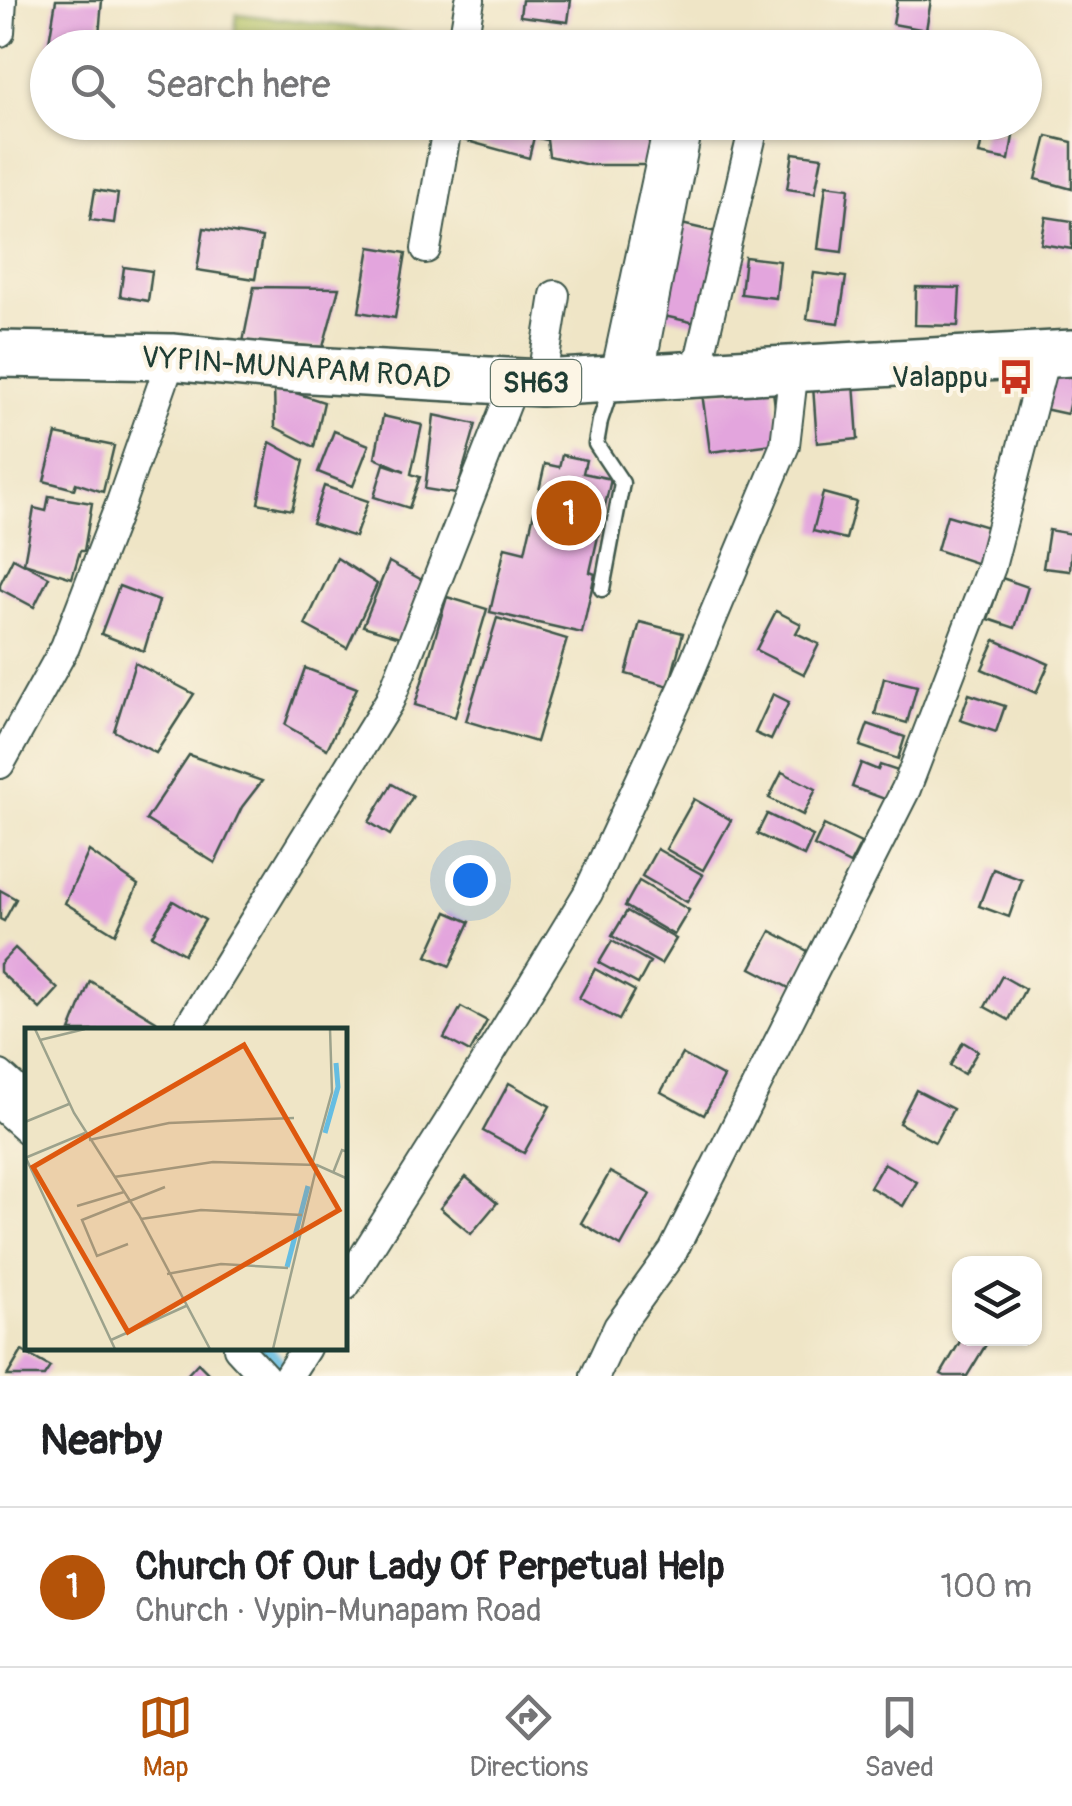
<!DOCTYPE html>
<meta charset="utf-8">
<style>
:root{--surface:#fff;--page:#f2f2f2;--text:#202124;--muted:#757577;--line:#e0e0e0;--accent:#b45309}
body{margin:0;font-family:Pangolin,sans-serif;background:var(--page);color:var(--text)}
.controls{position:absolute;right:30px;bottom:30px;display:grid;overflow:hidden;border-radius:20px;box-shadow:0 2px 8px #0004}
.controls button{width:90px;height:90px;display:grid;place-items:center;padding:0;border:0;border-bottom:2px solid var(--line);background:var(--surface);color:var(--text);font:50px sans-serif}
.you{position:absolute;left:470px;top:880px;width:35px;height:35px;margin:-25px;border:8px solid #fff;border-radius:50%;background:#1a73e8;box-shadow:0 0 0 15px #1a73e833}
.badge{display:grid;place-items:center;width:65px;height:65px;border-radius:50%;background:var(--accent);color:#fff;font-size:32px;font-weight:700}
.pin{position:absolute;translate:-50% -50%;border:5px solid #fff;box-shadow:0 2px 10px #0006}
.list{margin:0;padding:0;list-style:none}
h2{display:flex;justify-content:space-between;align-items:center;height:130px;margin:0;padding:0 40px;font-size:42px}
h2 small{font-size:32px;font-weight:400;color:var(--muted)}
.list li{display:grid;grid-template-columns:65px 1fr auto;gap:30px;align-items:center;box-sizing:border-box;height:160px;padding:0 40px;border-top:2px solid var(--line)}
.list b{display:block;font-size:38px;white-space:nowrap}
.list p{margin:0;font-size:32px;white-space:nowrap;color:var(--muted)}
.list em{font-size:32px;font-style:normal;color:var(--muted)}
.icon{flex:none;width:55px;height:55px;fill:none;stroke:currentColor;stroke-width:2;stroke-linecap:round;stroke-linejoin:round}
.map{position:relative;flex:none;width:1072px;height:1376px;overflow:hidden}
.search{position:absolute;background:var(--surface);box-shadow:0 2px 8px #0004;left:30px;right:30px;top:30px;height:110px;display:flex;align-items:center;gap:25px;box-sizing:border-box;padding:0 35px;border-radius:55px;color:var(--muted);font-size:38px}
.sheet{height:290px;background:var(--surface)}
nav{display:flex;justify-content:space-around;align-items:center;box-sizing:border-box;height:140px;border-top:2px solid var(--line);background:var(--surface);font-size:28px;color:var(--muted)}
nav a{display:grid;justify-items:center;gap:5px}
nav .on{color:var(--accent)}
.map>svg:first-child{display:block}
</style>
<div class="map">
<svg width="1072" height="1376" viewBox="0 0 1072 1376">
<rect width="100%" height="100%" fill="#fcf5e5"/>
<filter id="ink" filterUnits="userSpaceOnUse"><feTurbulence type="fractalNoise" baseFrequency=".01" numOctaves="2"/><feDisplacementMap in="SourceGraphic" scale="20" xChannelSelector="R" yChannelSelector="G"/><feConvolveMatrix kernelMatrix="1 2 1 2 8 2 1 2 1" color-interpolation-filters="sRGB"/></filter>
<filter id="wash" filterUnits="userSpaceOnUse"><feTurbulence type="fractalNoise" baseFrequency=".0048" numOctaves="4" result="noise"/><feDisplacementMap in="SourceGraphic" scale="40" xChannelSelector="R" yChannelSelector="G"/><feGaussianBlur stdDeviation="2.25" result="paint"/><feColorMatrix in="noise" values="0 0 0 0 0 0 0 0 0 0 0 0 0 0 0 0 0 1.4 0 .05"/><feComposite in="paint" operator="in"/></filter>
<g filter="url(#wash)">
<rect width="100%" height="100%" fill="#efe5c6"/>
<path fill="#b2c164" stroke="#687f4c" stroke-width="2.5" d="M237 14 411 34 410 47H233Z"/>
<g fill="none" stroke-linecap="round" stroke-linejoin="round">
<path stroke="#65bde2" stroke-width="25" d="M258 1348 282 1376"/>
</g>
<g id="blocks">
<g fill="#e3a5dd">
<path d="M56 0H102L99 36H97L95 48H48Z"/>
<path d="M522 0H571L568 22 520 16Z"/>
<path d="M897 0H931L926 30 893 24Z"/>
<path d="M332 122H400L399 133 331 125Z"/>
<path d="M452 122H662L654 165H589L549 156 547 140 534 137 529 158 449 136Z"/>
<path d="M984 130 1013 136 1009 160 979 154Z"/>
<path d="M1047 136 1072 142V189L1036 179Z"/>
<path d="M793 153 822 157 815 193 787 189Z"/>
<path d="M826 185 849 188 842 252 818 249Z"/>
<path d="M95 190 118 194 114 223 90 220Z"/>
<path d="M1046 217 1072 221V249L1041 244Z"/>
<path d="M677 223 721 233 700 324 655 314Z"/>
<path d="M204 228 262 238 255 279 197 270Z"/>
<path d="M370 247 406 253 395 318 359 312Z"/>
<path d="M745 257 780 261 776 298 741 294Z"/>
<path d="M124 267 152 271 148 301 120 296Z"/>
<path d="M814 273 846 277 839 323 807 319Z"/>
<path d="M254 287 339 288 323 347 243 342Z"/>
<path d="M916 287 960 288 958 326 915 325Z"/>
<path d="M1053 369 1072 373V392L1067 414 1044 409Z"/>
<path d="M854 383 858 439 817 443 813 386Z"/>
<path d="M772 384 780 443 710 452 702 393Z"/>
<path d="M274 386 324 402 314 447 275 427Z"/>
<path d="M434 415 476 424 456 494 425 489Z"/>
<path d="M383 416 422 425 411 474 420 477 409 508 374 497 384 464 405 471 375 458Z"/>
<path d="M334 431 369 445 353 486 318 472Z"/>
<path d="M56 434 114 446 103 492 76 483 74 489 44 481Z"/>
<path d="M270 442 304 461 292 510 258 503Z"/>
<path d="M562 455 586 460 583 473 611 479 590 572 595 574 582 633 490 612 505 547 525 552 545 464 559 467Z"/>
<path d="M324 486 368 501 355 537 312 523Z"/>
<path d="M823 493 856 502 846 539 813 531Z"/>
<path d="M49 496 92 503 84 551H80L72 578 24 563 34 508 46 511Z"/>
<path d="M947 515 991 528 979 564 937 550Z"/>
<path d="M1049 530 1072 534 1070 571 1043 568Z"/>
<path d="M13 558 49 577 34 607 0 589V584Z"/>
<path d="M337 558 377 584 347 648 305 625Z"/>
<path d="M389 562 422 580 400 637 363 626Z"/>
<path d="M1002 578 1028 587 1015 628 988 619Z"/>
<path d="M119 586 159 601 144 651 101 634Z"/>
<path d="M447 597 487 609 455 717 415 705Z"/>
<path d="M776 611 801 624 796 633 819 644 804 674 756 650Z"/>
<path d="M497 618 567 639 536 742 466 721Z"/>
<path d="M640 622 683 633 669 686 626 674Z"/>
<path d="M995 640 1049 664 1036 693 982 669Z"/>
<path d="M135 663 194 694 156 753 114 731Z"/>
<path d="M305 668 357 688 327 749 285 725Z"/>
<path d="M884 678 917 686 907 723 875 714Z"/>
<path d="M773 694 789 702 771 740 755 733Z"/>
<path d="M969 694 1005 706 996 732 960 720Z"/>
<path d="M868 724 905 737 898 759 860 746Z"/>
<path d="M189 755 262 781 242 807 215 863 146 820Z"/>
<path d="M861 763 878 770 880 765 901 772 890 801 852 787Z"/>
<path d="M782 772 816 789 803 815 769 798Z"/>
<path d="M392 784 413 796 390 835 369 822Z"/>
<path d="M694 799 731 820 703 870 666 849Z"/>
<path d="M767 814 813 836 804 856 757 834Z"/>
<path d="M824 825 861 843 850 864 814 846Z"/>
<path d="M657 849 703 875 687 902 642 876Z"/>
<path d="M89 851 138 885 115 934 65 903Z"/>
<path d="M993 869 1022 880 1009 917 979 906Z"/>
<path d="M639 881 689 910 674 935 625 906Z"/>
<path d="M0 890 16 899 4 921 0 919Z"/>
<path d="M173 901 205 920 184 954 152 935Z"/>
<path d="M627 911 676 939 661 964 612 936Z"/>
<path d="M447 912 470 922 450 966 427 956Z"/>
<path d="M771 931 811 953 791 989 751 968Z"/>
<path d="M612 941 650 962 638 984 599 963Z"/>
<path d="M15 948 58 989 40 1009 0 972V964Z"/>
<path d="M595 969 635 991 619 1020 579 998Z"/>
<path d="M1002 976 1025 989 1009 1020 985 1007Z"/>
<path d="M90 981 156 1021 151 1031H70Z"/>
<path d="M461 1007 487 1021 470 1052 444 1038Z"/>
<path d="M963 1042 978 1051 964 1074 950 1066Z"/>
<path d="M682 1054 724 1077 704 1115 661 1092Z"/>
<path d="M509 1083 550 1106 524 1153 483 1131Z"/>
<path d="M916 1090 953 1109 935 1142 899 1123Z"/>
<path d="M884 1163 917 1182 903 1206 870 1187Z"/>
<path d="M610 1172 650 1194 621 1246 581 1223Z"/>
<path d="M466 1177 497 1203 471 1234 440 1208Z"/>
<path d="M962 1338H990L967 1376H945L941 1374Z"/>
<path d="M22 1351 50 1367 44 1376H7Z"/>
<path d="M198 1363 211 1376H186Z"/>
</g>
</g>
</g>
<g filter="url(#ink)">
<use href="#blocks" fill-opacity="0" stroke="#3e564a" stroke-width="2.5"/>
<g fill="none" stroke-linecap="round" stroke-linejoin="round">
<defs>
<path id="service" d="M602 589 622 483 596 444 600 421 612 385"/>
<g id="minor">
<path d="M0 32 2 0"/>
<path d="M462 48 470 0"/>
<path d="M426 249 448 122"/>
<path d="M696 374 755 122"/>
<path d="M639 378 687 131"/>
<path d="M614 380 669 122"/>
<path d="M541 383 555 295"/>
<path d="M0 764 65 647 121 502 172 357"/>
<path d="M186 1031 390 700 515 382"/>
<path d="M0 1075 28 1100"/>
<path d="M0 1105 28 1130"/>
<path d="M345 1286 448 1123 588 893 683 688 785 445 794 368"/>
<path d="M238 1348 264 1376"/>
<path d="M288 1376 306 1348"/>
<path d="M595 1376 618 1327 673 1251 906 789 991 567 1046 353"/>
</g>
<path id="primary" d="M0 354 172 357 294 369 541 383 1072 353"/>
</defs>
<use href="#service" stroke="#3e564a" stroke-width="19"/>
<use href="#minor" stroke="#3e564a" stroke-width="32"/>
<use href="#primary" stroke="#3e564a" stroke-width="50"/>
<use href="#service" stroke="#fff" stroke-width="14"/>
<use href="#minor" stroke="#fff" stroke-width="28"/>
<use href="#primary" stroke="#fff" stroke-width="45"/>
</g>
</g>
<defs>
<symbol id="bus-bare" viewBox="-9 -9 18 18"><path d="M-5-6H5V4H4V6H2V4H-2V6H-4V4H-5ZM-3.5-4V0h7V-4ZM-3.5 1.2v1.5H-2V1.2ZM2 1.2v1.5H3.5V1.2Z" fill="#c8321e" stroke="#fcf5e5" stroke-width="2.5" paint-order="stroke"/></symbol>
</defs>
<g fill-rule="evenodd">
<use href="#bus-bare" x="991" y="352" width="50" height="50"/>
</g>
<g text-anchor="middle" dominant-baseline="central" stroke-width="8" stroke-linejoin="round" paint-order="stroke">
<rect fill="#fcf5e5" stroke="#617469" stroke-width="2.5" x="491" y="360" width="90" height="46" rx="8"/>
<g font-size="28" font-weight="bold" fill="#1f3d34">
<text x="536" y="383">SH63</text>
</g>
<g font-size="30" fill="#1f3d34" stroke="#fcf5e5">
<text transform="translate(296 368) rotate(4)">VYPIN-MUNAPAM ROAD</text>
</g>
<g font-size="30" fill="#1f3d34" stroke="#fcf5e5" text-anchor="end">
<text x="988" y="377">Valappu</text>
</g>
</g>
<g transform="translate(25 1028)">
<rect width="322" height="322" fill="#efe5c6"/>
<path fill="none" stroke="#65bde2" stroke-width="5" d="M300 105 313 59 311 35M262 239 283 158"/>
<path fill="none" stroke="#9ca28c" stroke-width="2.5" d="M10 1 49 85 114 187 185 321M15 12 60 1M0 94 44 76M64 112 144 95 269 90M0 128 90 321M0 130 60 105M287 137 307 64 305 1M308 145 317 122 323 124M89 149 188 134 292 137 323 151M52 178 99 164M116 191 176 182 277 187M103 216 72 228 57 192 140 159M142 246 196 236 263 240M86 312 161 278M248 321 292 137"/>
<path fill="#de580e" fill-opacity="0.15" stroke="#de580e" stroke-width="5" d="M219 17 314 182 103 304 8 139Z"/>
<rect width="322" height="322" fill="none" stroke="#1f3d34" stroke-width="5"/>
</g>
</svg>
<div class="controls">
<button><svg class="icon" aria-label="layers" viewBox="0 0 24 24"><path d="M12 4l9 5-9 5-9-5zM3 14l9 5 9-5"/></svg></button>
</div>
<div class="you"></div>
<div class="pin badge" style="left:569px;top:513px">1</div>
<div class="search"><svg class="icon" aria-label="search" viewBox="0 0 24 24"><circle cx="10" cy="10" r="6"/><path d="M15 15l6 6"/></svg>Search here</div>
</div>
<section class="sheet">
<h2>Nearby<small></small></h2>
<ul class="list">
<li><span class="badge">1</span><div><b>Church Of Our Lady Of Perpetual Help</b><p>Church · Vypin-Munapam Road</p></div><em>100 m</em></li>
</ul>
</section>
<nav>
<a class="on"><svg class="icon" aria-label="map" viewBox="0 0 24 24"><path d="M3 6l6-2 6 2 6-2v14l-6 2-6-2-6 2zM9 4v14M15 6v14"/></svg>Map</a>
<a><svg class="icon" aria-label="directions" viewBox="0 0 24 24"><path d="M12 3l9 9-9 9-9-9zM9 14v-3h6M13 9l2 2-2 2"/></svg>Directions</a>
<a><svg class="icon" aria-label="saved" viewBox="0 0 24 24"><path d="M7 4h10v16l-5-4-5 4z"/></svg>Saved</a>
</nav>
